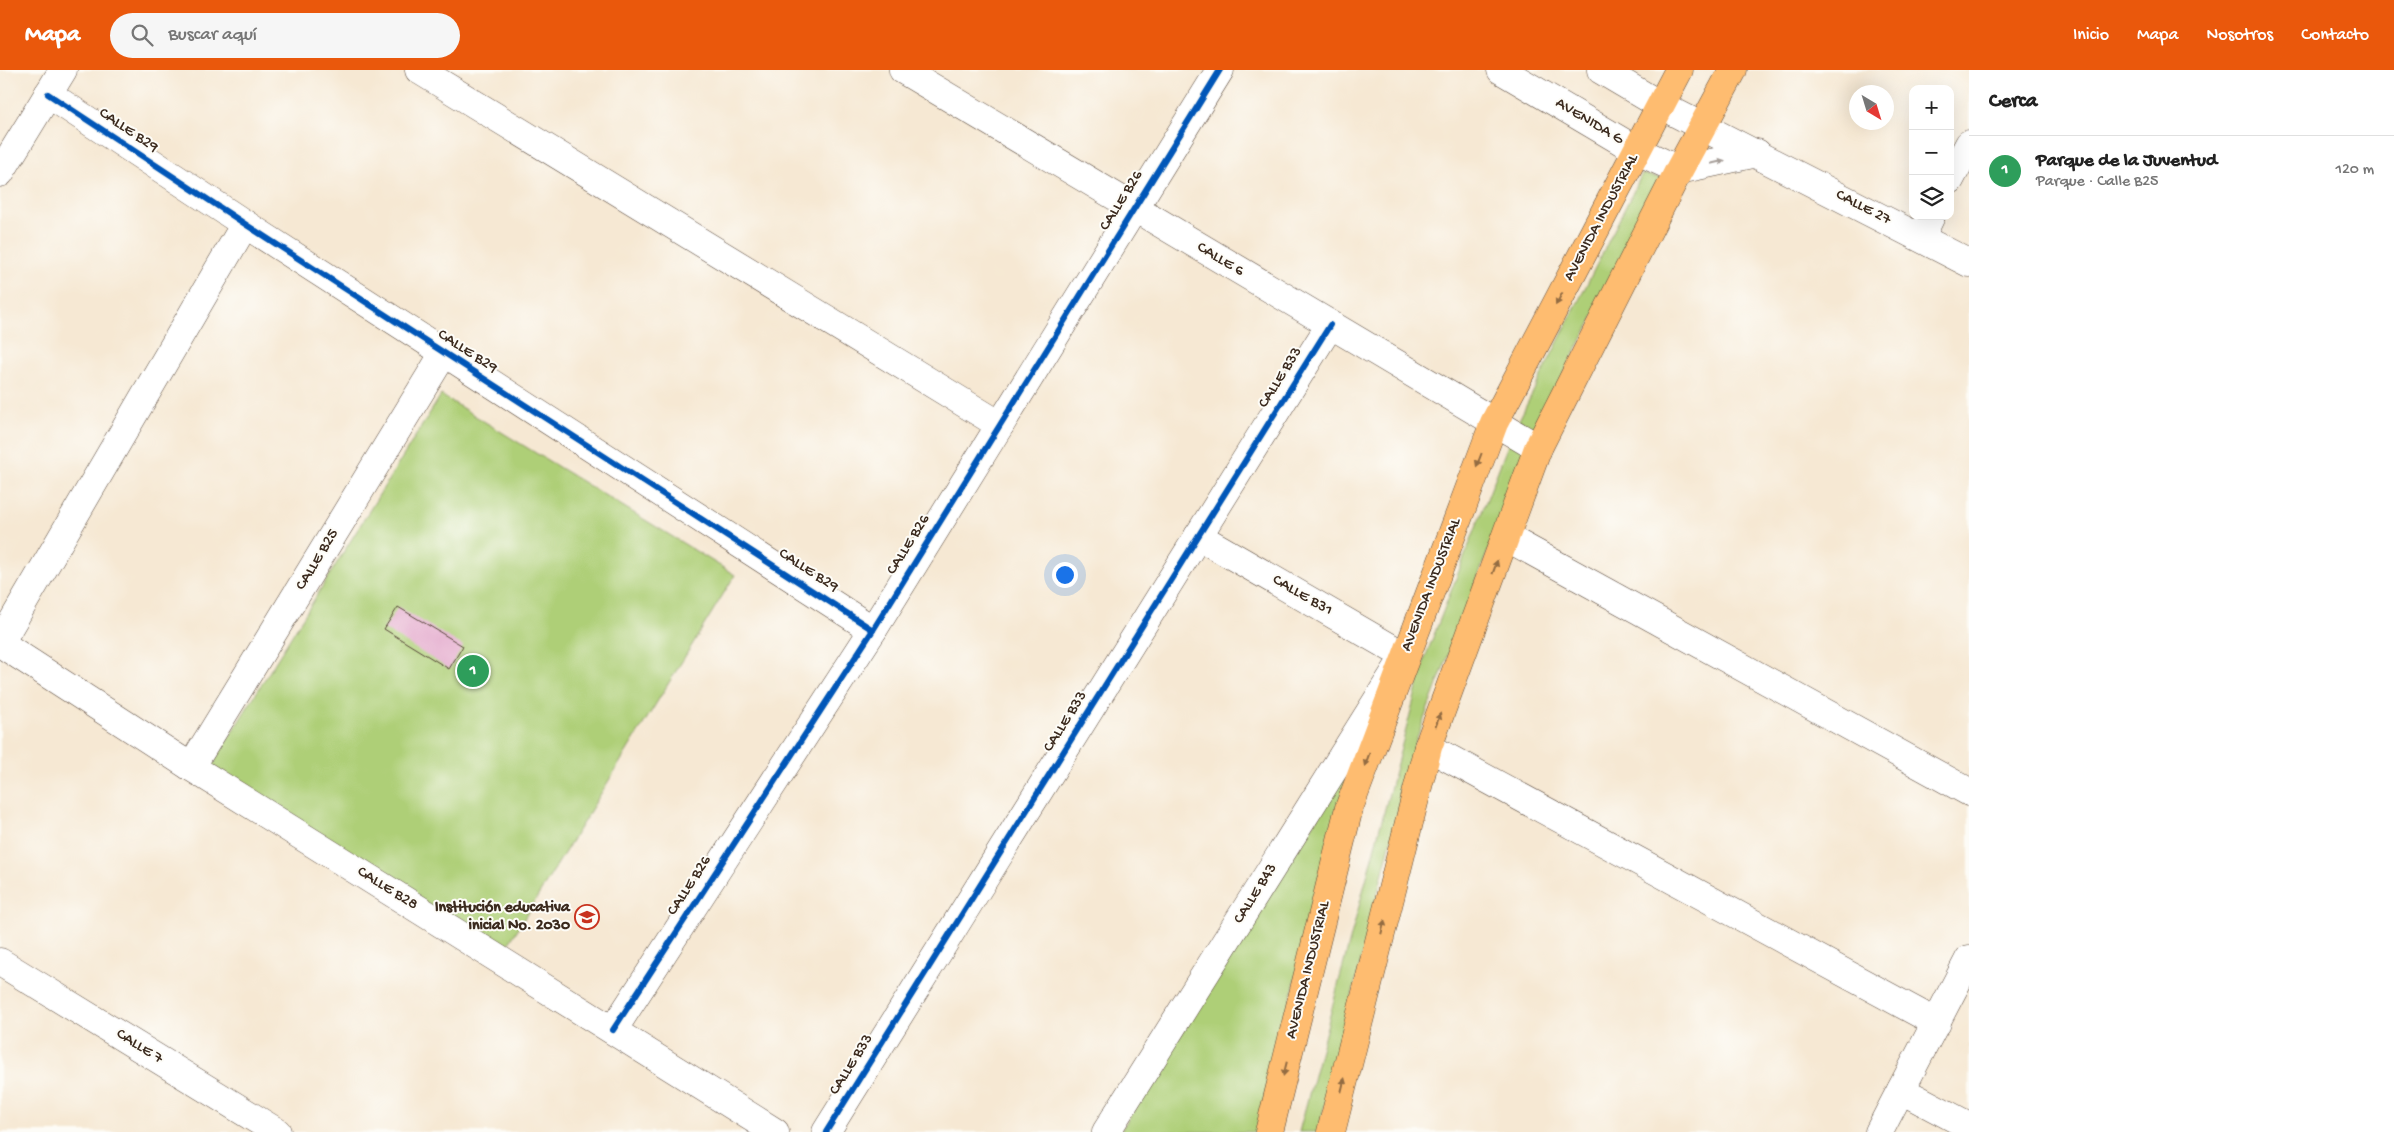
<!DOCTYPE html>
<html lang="es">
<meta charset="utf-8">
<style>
:root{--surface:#fff;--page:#f6f6f6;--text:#222;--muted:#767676;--line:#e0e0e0;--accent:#ea580c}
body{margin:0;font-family:"Gochi Hand",sans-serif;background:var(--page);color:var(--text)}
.controls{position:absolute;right:15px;top:15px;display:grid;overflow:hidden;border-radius:10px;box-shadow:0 5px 20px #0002}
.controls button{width:45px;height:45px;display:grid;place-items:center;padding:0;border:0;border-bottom:1px solid var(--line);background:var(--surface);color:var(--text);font:25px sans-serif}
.compass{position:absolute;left:1849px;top:15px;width:45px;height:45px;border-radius:50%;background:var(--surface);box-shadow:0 5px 20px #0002;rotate:142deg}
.you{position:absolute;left:1064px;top:504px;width:18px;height:18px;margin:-12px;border:4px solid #fff;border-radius:50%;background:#1a73e8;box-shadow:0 0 0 8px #1a73e833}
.badge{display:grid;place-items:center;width:32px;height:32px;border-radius:50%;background:var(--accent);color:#fff;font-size:16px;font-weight:700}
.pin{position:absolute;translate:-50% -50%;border:2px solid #fff;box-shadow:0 1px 5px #0006}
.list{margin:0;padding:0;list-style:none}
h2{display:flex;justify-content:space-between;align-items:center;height:65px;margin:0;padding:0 20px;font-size:21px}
h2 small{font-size:16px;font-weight:400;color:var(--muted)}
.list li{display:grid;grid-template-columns:32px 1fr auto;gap:15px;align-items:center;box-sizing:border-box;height:70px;padding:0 20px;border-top:1px solid var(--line)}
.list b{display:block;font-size:19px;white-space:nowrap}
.list p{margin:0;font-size:16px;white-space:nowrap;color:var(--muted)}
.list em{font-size:16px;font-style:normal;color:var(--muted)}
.icon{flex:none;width:28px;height:28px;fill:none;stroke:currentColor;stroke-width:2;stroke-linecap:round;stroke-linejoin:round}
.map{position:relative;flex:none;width:1969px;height:1062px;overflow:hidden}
header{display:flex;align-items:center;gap:30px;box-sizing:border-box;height:70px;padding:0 25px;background:var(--accent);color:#fff}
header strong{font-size:24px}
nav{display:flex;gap:28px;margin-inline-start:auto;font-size:18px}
.search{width:350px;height:45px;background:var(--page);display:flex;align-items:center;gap:12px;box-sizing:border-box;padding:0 18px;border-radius:28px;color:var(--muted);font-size:19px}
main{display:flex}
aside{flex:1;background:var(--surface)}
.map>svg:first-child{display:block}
</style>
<header>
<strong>Mapa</strong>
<div class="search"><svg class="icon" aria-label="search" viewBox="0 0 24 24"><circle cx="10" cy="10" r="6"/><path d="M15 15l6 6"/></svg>Buscar aquí</div>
<nav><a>Inicio</a><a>Mapa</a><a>Nosotros</a><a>Contacto</a></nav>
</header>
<main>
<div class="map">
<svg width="1969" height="1062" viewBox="0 0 1969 1062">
<rect width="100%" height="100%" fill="#fdfcf7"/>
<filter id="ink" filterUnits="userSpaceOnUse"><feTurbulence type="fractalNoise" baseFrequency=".02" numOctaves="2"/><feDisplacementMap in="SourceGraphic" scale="10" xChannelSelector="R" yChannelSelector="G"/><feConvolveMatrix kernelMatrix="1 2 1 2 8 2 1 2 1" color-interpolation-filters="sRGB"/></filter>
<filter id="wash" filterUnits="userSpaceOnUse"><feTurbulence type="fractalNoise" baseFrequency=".0096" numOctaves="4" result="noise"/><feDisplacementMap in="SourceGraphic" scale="20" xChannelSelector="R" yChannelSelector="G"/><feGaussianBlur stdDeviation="1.12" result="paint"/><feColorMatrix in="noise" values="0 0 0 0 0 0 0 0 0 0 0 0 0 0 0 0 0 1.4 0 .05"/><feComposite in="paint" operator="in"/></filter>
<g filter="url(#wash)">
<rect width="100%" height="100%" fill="#f6e8d3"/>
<g fill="#aecf77" stroke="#747c4a">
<path d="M1642 104 1665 109 1532 365 1416 670 1318 1062H1299L1425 588 1513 362Z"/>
<path d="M441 325 735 505 503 883 211 696Z"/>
<path d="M1349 697 1257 1062H1120Z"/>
</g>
<g id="blocks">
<path fill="#e4abce" d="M398 537 463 576 449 599 384 559Z"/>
</g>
</g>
<g filter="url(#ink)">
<use href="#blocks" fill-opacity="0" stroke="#574639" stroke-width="1"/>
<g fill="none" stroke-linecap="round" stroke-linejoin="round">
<defs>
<g id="minor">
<path d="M419 0 1000 355"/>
<path d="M903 0 1538 378"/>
<path d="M1501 0 1638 81 1679 100 1757 83"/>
<path d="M1601 0 1660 35 1969 193"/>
<path d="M48 24 245 154 873 560"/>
<path d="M0 103 63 0"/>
<path d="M1950 110 1969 74"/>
<path d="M1921 167 1931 146"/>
<path d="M1506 467 1969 722"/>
<path d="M0 573 191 697 775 1062"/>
<path d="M0 573 245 154"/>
<path d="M1428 677 1937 953"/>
<path d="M191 697 444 283"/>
<path d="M0 892 277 1062"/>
<path d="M613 960 873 560 1220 0"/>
<path d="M1901 1020 1969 1056"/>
<path d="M826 1062 1330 255"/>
<path d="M1106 1062 1405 586 1198 466"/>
<path d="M1879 1062 1969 889"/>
</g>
<g id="major">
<path d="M1269 1062 1349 738 1494 353 1679 0"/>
<path d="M1331 1062 1428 677 1538 378 1679 100 1733 0"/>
</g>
</defs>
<use href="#minor" stroke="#574639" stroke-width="29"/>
<use href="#major" stroke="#574639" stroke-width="29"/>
<use href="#minor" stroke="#fff" stroke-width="28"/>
<use href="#major" stroke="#febc70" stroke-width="28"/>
<defs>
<g id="cycleway">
<path d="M48 24 245 154 873 560"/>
<path d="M613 960 873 560 1220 0"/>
<path d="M826 1062 1330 255"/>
</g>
</defs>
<use href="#cycleway" stroke="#fdfcf7" stroke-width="9"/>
<use href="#cycleway" stroke="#0057b8" stroke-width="6"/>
</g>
<defs><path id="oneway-solid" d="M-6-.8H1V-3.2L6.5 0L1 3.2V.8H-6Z" transform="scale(1.25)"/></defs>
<use fill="#a79f9a" href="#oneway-solid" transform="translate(1718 92) rotate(-13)"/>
<g fill="#936c43">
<use href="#oneway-solid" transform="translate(1559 229) rotate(118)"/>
<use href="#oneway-solid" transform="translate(1479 390) rotate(111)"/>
<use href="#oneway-solid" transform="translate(1495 497) rotate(-70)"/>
<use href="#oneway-solid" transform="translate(1438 650) rotate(-70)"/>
<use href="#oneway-solid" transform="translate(1367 690) rotate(110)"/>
<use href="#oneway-solid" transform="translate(1383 857) rotate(-76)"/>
<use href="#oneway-solid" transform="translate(1285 999) rotate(104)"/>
<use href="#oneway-solid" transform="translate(1343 1015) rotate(-76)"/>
</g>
</g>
<defs>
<symbol id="school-ring" viewBox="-11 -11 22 22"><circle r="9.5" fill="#fdfcf7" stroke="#c8321e" stroke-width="1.5"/><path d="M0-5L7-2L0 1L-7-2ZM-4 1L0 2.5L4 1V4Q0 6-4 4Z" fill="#c8321e"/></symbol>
</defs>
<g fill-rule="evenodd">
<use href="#school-ring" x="573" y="833" width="28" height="28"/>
</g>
<g text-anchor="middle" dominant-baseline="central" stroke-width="4" stroke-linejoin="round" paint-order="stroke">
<g font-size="16" fill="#3b2a1e" stroke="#fdfcf7">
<text transform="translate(1589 52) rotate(31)">AVENIDA G</text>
<text transform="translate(128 61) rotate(34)">CALLE B29</text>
<text transform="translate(1122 131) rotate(-58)">CALLE B26</text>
<text transform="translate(1863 138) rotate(27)">CALLE 27</text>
<text transform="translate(1602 148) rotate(-62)">AVENIDA INDUSTRIAL</text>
<text transform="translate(1220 190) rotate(31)">CALLE 6</text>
<text transform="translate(467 282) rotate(33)">CALLE B29</text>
<text transform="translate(1281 308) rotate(-58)">CALLE B33</text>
<text transform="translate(909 475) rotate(-58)">CALLE B26</text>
<text transform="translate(318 490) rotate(-59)">CALLE B25</text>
<text transform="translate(808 501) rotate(33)">CALLE B29</text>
<text transform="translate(1432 515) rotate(-69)">AVENIDA INDUSTRIAL</text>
<text transform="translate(1302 526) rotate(30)">CALLE B31</text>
<text transform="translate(1066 652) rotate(-58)">CALLE B33</text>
<text transform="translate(690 816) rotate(-57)">CALLE B26</text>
<text transform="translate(387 819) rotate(32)">CALLE B28</text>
<text transform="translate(1256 824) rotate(-58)">CALLE B43</text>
<text transform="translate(1309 900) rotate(-76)">AVENIDA INDUSTRIAL</text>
<text transform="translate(139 977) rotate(32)">CALLE 7</text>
<text transform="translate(852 995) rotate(-58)">CALLE B33</text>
</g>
<g font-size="16" font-weight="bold" fill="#3b2a1e" stroke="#fdfcf7" text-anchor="end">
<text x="570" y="838">Institución educativa<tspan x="570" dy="18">inicial No. 2030</tspan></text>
</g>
</g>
</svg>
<div class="controls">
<button>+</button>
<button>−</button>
<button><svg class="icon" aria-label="layers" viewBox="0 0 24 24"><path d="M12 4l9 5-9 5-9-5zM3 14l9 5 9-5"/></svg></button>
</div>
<svg class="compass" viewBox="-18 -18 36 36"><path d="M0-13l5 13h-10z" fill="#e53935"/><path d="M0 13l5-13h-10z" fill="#767676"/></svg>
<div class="you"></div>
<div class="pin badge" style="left:473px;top:601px;background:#2e9e5b">1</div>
</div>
<aside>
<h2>Cerca<small></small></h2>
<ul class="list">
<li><span class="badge" style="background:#2e9e5b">1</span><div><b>Parque de la Juventud</b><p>Parque · Calle B25</p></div><em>120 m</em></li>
</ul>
</aside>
</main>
